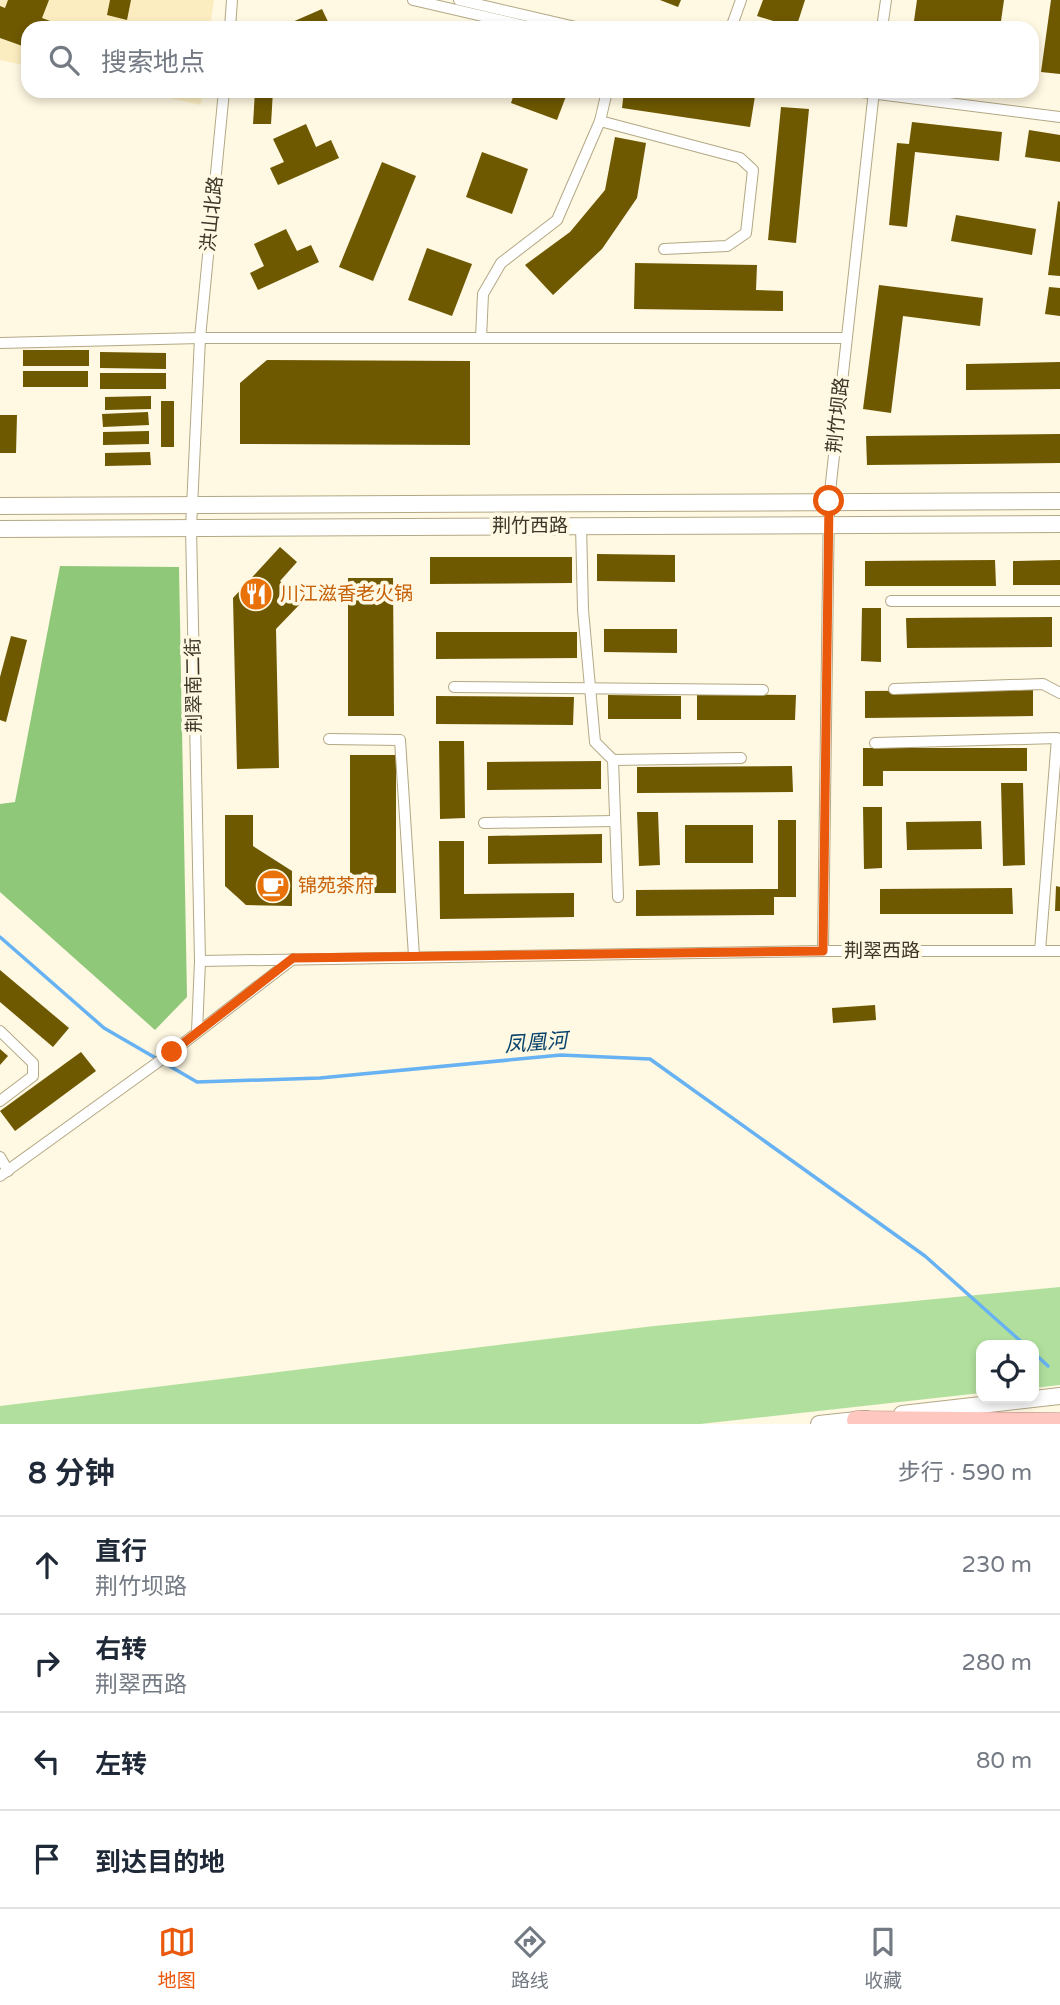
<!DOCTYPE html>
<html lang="zh">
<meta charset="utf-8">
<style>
:root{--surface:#fff;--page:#f6f6f7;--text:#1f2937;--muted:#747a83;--line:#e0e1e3;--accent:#ea580c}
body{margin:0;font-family:"Varela Round","Noto Sans SC",sans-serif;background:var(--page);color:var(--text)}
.controls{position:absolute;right:21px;bottom:21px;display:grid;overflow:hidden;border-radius:14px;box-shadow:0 4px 10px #0003}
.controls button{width:63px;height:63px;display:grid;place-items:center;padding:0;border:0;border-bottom:2px solid var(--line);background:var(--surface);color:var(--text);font:35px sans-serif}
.stop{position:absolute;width:21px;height:21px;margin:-16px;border:5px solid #ea580c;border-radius:50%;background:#fff}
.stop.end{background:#ea580c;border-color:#fff;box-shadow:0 2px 7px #0008}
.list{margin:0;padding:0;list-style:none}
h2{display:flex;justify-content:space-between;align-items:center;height:91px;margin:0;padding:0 28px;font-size:30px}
h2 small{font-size:23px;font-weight:400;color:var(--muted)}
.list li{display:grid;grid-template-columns:46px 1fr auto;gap:21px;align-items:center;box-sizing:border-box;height:98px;padding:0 28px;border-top:2px solid var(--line)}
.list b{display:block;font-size:26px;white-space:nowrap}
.list p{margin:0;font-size:23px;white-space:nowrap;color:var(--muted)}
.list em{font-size:23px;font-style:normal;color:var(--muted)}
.icon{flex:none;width:38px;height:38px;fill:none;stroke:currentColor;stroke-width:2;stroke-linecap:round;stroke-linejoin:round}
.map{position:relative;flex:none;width:1060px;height:1424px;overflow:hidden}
.search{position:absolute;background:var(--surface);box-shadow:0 4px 10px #0003;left:21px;right:21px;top:21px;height:77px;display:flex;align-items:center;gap:18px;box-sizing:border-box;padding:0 24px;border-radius:21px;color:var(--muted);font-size:26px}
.sheet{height:483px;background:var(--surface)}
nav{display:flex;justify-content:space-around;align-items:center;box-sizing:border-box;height:98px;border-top:2px solid var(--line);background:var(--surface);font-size:19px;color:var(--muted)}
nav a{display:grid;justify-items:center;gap:4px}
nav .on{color:var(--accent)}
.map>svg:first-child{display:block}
</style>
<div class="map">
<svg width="1060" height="1424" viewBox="0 0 1060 1424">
<rect width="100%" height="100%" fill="#fff8e2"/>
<g fill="#fcedc1">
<path d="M0 0H214L210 28H28V66L0 60Z"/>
<path d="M138 91H203L201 105Z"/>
</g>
<path fill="#b1e09e" d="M1060 1287V1385L1034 1388V1345H981V1393L700 1424H0V1406L654 1326Z"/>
<path fill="#90c87a" d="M60 566 179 567 187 997 155 1030 0 892V804L15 802Z"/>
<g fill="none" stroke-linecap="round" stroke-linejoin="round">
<g stroke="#67b2f3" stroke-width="3.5">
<path d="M0 937 104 1028 197 1082 320 1078 561 1055 650 1059 925 1256 1025 1345"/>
<path d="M1034 1353 1048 1366"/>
</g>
</g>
<g fill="#6e5800">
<path d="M8 0H49L42 18 69 28H28V48L0 38V6L5 8Z"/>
<path d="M110 0H131L127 20 107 15Z"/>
<path d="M660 0H681L678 7Z"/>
<path d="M763 0H805L796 28 757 16Z"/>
<path d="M917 0H1004L1000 28H913Z"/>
<path d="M1051 0H1060V74L1041 72Z"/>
<path d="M322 9 331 28H292L290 23Z"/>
<path d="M255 91H273L271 124H253Z"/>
<path d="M515 91H568L557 120 511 103Z"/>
<path d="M624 91H723L755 96 750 127 622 108Z"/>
<path d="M781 107 809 109 796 243 768 240Z"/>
<path d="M912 122 1002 132 999 161 915 152 907 227 889 225 897 143 909 144Z"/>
<path d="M306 124 316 147 331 140 339 158 278 185 270 168 284 162 273 139Z"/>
<path d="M1029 130 1060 135V162L1025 157Z"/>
<path d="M615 137 646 143 637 198 602 249 553 295 525 265 570 232 605 190Z"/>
<path d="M482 152 528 169 512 214 466 197Z"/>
<path d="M382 162 416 176 373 281 339 267Z"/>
<path d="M1058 201 1060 202V276L1048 275Z"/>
<path d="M956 215 1036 229 1032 255 951 241Z"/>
<path d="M286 229 297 251 311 245 319 262 258 290 250 273 264 266 254 244Z"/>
<path d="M427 248 472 264 452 316 408 300Z"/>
<path d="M635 263 757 265 756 290 783 291V311L634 309Z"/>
<path d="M879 285 983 298 980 326 903 316 891 413 863 409Z"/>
<path d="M1049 287 1060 288V316L1045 314Z"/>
<rect x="23" y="350" width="66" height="16"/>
<path d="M100 352 166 353V369L100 368Z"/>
<path d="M267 360 470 361V445L240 444V383Z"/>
<path d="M1060 362V389L966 390V364Z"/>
<rect x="23" y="371" width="65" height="16"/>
<rect x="100" y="373" width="66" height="16"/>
<path d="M151 396V409L105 410V397Z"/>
<rect x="161" y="401" width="13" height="46"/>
<path d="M148 412 149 425 103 427 102 414Z"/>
<path d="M0 415H17L16 453H0Z"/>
<path d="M149 431V444L103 445V432Z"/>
<path d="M1060 434V463L867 465 866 436Z"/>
<path d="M150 452 151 465 105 466V453Z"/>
<path d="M280 547 297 562 280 581 302 602 276 629 279 768 237 769 233 598Z"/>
<path d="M597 554 675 555V582L597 581Z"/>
<path d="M430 557H572V583L430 584Z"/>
<path d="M995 560 996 586H865V561Z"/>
<path d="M1060 560V585H1013V561Z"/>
<path d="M348 578H393L394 716H348Z"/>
<path d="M862 608H881V662L861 661Z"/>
<path d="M1052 617V647L907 648 906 618Z"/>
<path d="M604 629H677V653L604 652Z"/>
<path d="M436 632H577V658L436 659Z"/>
<path d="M11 636 27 640 6 722 0 720V677Z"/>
<path d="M1033 690V716L865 718V691Z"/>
<path d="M697 694 796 695 795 720H697Z"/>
<path d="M608 695 681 696V719H608Z"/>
<path d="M436 696 574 697 573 725 436 724Z"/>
<path d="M439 741H464L465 818 440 819Z"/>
<path d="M863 748H1027V771H883V786H863Z"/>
<rect x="350" y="755" width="46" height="138"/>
<path d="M601 761V789L487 790V762Z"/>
<path d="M792 766 793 792 637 793V767Z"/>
<path d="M1001 783H1023L1025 865 1003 866Z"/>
<path d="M863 807H882V868L864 869Z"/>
<path d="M637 812H658L660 865 639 866Z"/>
<path d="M225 815H253V846L292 871V906L246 905 225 886Z"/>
<path d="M778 820H796V897H774V915L636 916V890L778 889Z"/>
<path d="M981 821 982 849 907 850 906 822Z"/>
<rect x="685" y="825" width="68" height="38"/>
<path d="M602 834V863L488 864V836Z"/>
<path d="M439 841H464V894L574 893V917L440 919Z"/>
<path d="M1056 886 1060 887V911H1055Z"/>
<path d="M1012 888 1013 914H880V889Z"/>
<path d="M0 970 69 1028 53 1047 0 1002Z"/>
<path d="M875 1005 876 1020 833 1023 832 1008Z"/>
<path d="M0 1049 8 1056 0 1065Z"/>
<path d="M81 1052 96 1071 15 1131 0 1111Z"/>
</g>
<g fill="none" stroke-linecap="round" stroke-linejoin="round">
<defs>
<g id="minor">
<path d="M413 0 534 28"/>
<path d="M459 0 580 28"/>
<path d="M230 28 232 0"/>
<path d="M731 28 741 0"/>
<path d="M882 28 886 0"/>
<path d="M854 91 1060 117"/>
<path d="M600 121 740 158 753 170 746 233 727 246 664 249"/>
<path d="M481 338 483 294 501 263 557 220 600 121 607 91"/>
<path d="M0 343 200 338H846"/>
<path d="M581 525 583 610 595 742 613 760 618 897"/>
<path d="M891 601H1060"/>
<path d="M454 687 763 690"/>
<path d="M894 689 1043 684 1060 693"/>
<path d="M329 739 400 740 414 956"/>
<path d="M875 743 1057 738 1040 951"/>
<path d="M613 760 741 758"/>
<path d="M484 823 615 821"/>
<path d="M823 951 829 501 874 91"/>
<path d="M200 961 823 951H1060"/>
<path d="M0 1031 33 1063V1076L0 1101"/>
<path d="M197 1032 200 961 191 528 200 338 224 91"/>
<path d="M0 1157 8 1171"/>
<path d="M0 1176 172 1052 293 959"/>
</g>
<g id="secondary">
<path d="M0 506 1060 501"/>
<path d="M0 529 1060 524"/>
<path d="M902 1414 1060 1396"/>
<path d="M819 1424 866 1419"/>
</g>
<path id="trunk" d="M856 1420 1060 1422"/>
</defs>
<use href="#minor" stroke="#b3a885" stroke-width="12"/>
<use href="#secondary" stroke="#b3a885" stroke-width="18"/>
<use href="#trunk" stroke="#b98c81" stroke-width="19"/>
<use href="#minor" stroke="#fff" stroke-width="10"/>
<use href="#secondary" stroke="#fff" stroke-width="16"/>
<use href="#trunk" stroke="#fec8c0" stroke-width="18"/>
</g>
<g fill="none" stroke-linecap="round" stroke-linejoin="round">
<path stroke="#ea580c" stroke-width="9" d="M172 1052 293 958 823 951 829 501"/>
</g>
<defs>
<symbol id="restaurant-disc" viewBox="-11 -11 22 22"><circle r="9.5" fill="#e8710a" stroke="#fff8e2"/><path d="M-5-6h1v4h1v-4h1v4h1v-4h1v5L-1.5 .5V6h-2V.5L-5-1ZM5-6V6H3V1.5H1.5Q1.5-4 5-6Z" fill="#fff"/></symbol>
<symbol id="cafe-disc" viewBox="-11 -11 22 22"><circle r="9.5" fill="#e8710a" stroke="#fff8e2"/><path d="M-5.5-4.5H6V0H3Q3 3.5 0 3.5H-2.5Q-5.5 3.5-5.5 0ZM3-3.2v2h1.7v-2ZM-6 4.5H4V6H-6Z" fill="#fff"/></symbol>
</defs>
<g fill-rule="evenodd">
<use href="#restaurant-disc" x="237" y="575" width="38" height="38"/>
<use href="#cafe-disc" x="254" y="867" width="38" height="38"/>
</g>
<g text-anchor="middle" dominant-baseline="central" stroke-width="7" stroke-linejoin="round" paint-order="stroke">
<g font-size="19" fill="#3b3628" stroke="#fff8e2">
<text transform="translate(212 214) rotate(-84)">洪山北路</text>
<text transform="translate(838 415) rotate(-84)">荆竹坝路</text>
<text x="530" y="526">荆竹西路</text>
<text transform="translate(194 685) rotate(-91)">荆翠南二街</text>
<text x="882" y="951">荆翠西路</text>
</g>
<g font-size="19" fill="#c56008" stroke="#fff8e2" text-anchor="start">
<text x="280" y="594">川江滋香老火锅</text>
<text x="298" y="886">锦苑茶府</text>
</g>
<g font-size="21" font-style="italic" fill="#07426b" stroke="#fff8e2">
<text transform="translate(536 1043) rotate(-4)">凤凰河</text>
</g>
</g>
</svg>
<div class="controls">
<button><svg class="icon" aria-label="locate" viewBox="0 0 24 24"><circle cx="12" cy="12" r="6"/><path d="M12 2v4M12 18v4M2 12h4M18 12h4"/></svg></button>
</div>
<div class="stop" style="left:829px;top:501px"></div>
<div class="stop end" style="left:172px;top:1052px"></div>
<div class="search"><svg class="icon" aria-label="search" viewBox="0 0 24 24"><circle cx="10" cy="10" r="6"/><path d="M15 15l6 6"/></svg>搜索地点</div>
</div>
<section class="sheet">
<h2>8 分钟<small>步行 · 590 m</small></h2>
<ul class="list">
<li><svg class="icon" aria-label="ahead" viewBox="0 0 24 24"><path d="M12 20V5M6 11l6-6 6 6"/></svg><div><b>直行</b><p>荆竹坝路</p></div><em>230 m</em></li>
<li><svg class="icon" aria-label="right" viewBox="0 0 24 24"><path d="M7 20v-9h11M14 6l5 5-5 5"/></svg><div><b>右转</b><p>荆翠西路</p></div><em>280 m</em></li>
<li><svg class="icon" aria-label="left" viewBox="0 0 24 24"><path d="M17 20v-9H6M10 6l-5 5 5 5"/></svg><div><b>左转</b></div><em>80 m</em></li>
<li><svg class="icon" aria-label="arrive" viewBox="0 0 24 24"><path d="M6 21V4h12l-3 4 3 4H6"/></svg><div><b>到达目的地</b></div></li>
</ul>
</section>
<nav>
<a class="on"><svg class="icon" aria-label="map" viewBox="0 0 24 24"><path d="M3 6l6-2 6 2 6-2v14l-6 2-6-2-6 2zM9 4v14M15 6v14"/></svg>地图</a>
<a><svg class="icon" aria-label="directions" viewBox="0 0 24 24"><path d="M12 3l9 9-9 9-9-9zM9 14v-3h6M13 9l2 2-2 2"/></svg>路线</a>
<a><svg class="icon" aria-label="saved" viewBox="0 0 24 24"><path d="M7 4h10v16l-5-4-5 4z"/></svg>收藏</a>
</nav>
